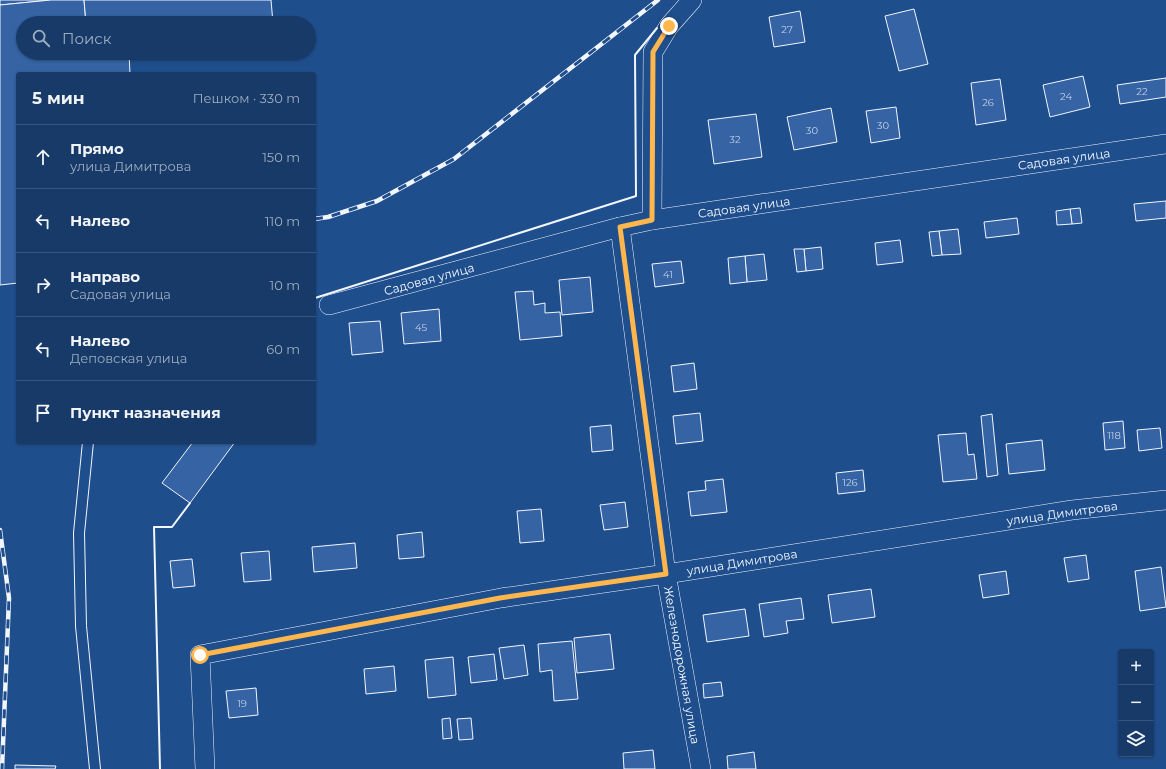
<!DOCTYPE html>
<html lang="ru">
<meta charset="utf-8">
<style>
:root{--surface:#173a69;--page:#20416f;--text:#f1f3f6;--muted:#9eadc0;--line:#36547d}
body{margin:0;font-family:Montserrat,sans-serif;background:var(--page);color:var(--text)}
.controls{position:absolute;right:12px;bottom:12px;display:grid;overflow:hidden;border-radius:4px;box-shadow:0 1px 3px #0004}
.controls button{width:36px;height:36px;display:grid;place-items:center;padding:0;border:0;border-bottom:1px solid var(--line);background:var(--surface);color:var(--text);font:20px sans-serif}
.stop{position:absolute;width:12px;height:12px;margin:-9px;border:3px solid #ffb74d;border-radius:50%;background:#fff}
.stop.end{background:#ffb74d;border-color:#fff;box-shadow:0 1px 4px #0008}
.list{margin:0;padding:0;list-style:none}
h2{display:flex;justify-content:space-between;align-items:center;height:52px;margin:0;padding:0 16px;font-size:17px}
h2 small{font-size:13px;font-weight:400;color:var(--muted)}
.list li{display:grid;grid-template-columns:26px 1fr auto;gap:12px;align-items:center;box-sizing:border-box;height:64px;padding:0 16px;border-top:1px solid var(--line)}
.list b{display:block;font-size:15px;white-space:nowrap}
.list p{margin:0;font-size:13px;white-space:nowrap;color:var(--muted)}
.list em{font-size:13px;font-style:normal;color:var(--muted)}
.icon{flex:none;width:22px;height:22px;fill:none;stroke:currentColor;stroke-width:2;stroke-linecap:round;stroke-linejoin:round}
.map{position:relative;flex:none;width:1166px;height:769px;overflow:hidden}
.search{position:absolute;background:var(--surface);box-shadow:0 1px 3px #0004;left:16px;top:16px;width:300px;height:44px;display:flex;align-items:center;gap:10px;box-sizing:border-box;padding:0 14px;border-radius:22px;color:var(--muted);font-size:15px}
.panel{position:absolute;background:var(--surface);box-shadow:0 1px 3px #0004;left:16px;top:72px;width:300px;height:372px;border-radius:4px}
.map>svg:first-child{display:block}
</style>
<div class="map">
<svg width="1166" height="769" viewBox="0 0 1166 769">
<rect width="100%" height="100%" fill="#1f4e8c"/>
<g fill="#3563a3" stroke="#f2f6ff">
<path d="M0 0H51L0 5Z"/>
<path d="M51 0H84L86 23H23V53H129L130 74H18V283L0 285V5Z"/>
<path d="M84 0H271L273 23H86Z"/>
<path d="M914 9 928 64 899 71 885 16Z"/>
<path d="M800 11 805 42 774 47 769 17Z"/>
<path d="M1083 76 1090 107 1050 117 1043 85Z"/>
<path d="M1166 78V97L1120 104 1117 85Z"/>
<path d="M1000 79 1006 120 976 125 971 83Z"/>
<path d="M896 107 900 138 871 143 866 111Z"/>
<path d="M831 108 837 142 794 150 787 117Z"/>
<path d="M756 114 762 157 714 164 708 120Z"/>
<path d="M1166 201V218L1136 221 1134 204Z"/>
<path d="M1080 208 1082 223 1072 224 1070 209Z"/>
<path d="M1070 209 1072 224 1057 225 1056 211Z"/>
<path d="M1017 218 1019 234 986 238 984 222Z"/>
<path d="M958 229 961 254 942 255 939 231Z"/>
<path d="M939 231 942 255 932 256 929 232Z"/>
<path d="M900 240 903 262 877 265 875 243Z"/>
<path d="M821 247 823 269 806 271 804 249Z"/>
<path d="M794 249H804L806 271 797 272Z"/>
<path d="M764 254 767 280 747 282 745 256Z"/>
<path d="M745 256 747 282 730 284 728 258Z"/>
<path d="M681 261 684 283 655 287 652 264Z"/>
<path d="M590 277 593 312 562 315 559 280Z"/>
<path d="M533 291 534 305 545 303V313L560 312 562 336 520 340 515 292Z"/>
<path d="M439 309 441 341 404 344 401 313Z"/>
<path d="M380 321 383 352 352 355 349 323Z"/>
<path d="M694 363 697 389 674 392 671 366Z"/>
<path d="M700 413 703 441 676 444 673 416Z"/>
<path d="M992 414 998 475 987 477 981 416Z"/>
<path d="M1123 421 1125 448 1105 450 1103 423Z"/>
<path d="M611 425 613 450 592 452 590 427Z"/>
<path d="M1160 428 1162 448 1139 451 1137 430Z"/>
<path d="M966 433 968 455 974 454 977 479 943 482 938 435Z"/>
<path d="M1042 440 1045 470 1009 474 1006 444Z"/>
<path d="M193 442H235L190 503 162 483Z"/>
<path d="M863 470 865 491 838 494 836 473Z"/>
<path d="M723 479 727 512 691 516 688 492 706 490 705 481Z"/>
<path d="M625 502 628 527 604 530 600 505Z"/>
<path d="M541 509 544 541 520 543 517 511Z"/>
<path d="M422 532 424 557 399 559 397 535Z"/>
<path d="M355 543 357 568 314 572 312 547Z"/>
<path d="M269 551 271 580 244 582 241 553Z"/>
<path d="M1086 555 1089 579 1068 582 1064 558Z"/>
<path d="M192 559 195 586 173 588 170 561Z"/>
<path d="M1161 567 1166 607 1140 611 1135 571Z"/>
<path d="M1006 571 1009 594 983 598 979 575Z"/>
<path d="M871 589 875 617 832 623 828 595Z"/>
<path d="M801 598 804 619 786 621 788 633 764 637 759 604Z"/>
<path d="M745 609 749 636 707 642 703 615Z"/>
<path d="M610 634 614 669 577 673 574 638Z"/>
<path d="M572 641 578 699 554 701 552 670 540 672 538 644Z"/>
<path d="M524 645 528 675 504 679 499 648Z"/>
<path d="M494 654 497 680 471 683 468 657Z"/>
<path d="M453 657 456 695 428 698 425 660Z"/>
<path d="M394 666 396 691 366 694 364 669Z"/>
<path d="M721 682 723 696 704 698 703 684Z"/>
<path d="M256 688 258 715 229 718 226 691Z"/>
<path d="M450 718 452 738 443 739 442 719Z"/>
<path d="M471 718 473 739 459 740 457 719Z"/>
<path d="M653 750 655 769H624L623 753Z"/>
<path d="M754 752 756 769H728L727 756Z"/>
<path d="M15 765 56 766 55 769H15Z"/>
</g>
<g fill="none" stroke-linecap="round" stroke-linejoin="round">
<defs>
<path id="service" d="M88 442 79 533 81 626 95 769"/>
<g id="minor">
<path d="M652 220 653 52 669 26 692 0"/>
<path d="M620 227 666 574 701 769"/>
<path d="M329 305 620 227 652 220 1166 144"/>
<path d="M205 769 200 655 501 598 666 574 1072 510 1166 500"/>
</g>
</defs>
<use href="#service" stroke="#f2f6ff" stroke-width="12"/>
<use href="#minor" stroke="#f2f6ff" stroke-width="20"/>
<use href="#service" stroke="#1f4e8c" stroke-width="10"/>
<use href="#minor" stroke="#1f4e8c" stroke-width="19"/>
<defs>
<g id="rail">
<path d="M314 219 328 217 377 201 454 159 658 0"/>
<path d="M0 530 9 598 2 769"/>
</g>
</defs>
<use href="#rail" stroke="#f2f6ff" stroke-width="4.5"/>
<use href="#rail" stroke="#1f4e8c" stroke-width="3" stroke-dasharray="9" stroke-linecap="butt"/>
<g stroke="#f2f6ff" stroke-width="2">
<path d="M315 298 636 196 635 55 657 28"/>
<path d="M160 769 154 527H172L190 503"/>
</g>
</g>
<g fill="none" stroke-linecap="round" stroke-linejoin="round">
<path stroke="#ffb74d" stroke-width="5" d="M200 655 500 598 666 574 620 227 652 220 653 52 669 26"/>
</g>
<g text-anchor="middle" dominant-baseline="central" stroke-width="3" stroke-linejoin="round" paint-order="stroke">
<g font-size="10" fill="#c3d1e8">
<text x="787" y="29">27</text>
<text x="1142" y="91">22</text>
<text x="1066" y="96">24</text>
<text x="988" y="102">26</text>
<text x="883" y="125">30</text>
<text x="812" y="130">30</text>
<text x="735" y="139">32</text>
<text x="668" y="274">41</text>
<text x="421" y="327">45</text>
<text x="1114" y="435">118</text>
<text x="850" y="482">126</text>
<text x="242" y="703">19</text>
</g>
<g font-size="12" fill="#f2f6ff" stroke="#1f4e8c">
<text transform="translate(1064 159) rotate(-8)">Садовая улица</text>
<text transform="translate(744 207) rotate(-8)">Садовая улица</text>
<text transform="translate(429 279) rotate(-15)">Садовая улица</text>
<text transform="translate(1062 513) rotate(-8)">улица Димитрова</text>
<text transform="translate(742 562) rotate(-9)">улица Димитрова</text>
<text transform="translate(682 665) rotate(80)">Железнодорожная улица</text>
</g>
</g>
</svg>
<div class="controls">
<button>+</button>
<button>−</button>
<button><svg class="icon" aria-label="layers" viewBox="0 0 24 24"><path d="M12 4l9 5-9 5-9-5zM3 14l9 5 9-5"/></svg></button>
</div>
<div class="stop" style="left:200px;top:655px"></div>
<div class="stop end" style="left:669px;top:26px"></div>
<div class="search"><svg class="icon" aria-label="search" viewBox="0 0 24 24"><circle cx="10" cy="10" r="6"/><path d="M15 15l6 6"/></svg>Поиск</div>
<section class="panel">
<h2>5 мин<small>Пешком · 330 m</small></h2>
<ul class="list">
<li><svg class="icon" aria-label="ahead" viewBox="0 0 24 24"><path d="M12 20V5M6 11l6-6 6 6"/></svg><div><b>Прямо</b><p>улица Димитрова</p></div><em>150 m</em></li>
<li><svg class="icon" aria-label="left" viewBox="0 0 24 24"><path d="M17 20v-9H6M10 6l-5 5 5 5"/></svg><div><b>Налево</b></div><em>110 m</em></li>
<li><svg class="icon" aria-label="right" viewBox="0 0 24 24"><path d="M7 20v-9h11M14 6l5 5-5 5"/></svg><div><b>Направо</b><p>Садовая улица</p></div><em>10 m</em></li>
<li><svg class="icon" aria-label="left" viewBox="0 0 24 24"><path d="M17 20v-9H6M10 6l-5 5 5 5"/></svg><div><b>Налево</b><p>Деповская улица</p></div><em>60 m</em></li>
<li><svg class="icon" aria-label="arrive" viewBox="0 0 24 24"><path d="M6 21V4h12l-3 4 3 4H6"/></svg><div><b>Пункт назначения</b></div></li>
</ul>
</section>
</div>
